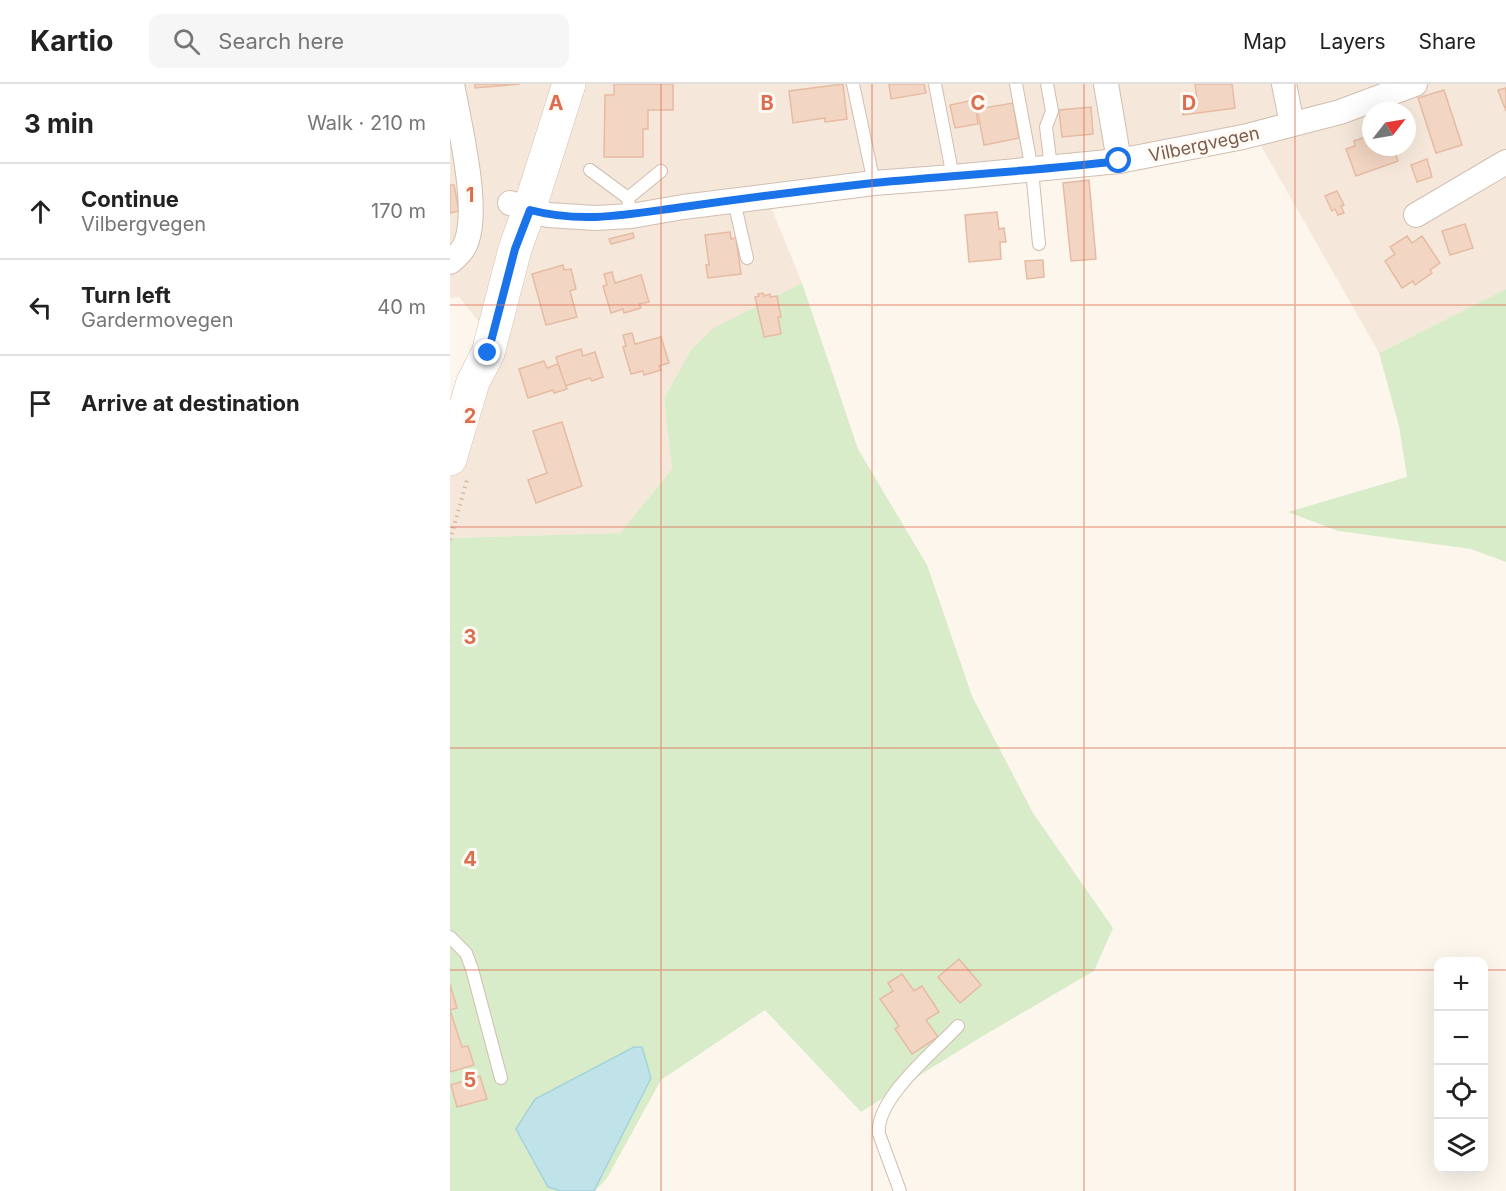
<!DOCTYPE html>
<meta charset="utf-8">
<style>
:root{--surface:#fff;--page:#f6f6f6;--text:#222;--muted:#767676;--line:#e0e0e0}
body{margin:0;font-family:Inter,sans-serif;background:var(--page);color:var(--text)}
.controls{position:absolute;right:18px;bottom:18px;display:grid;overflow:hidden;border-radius:12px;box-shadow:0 6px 24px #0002}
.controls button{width:54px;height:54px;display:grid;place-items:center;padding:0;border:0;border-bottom:2px solid var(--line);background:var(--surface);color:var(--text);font:30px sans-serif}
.compass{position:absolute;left:912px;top:18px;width:54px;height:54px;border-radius:50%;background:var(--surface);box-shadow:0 6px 24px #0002;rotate:59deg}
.stop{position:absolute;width:18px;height:18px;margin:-14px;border:4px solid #1a73e8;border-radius:50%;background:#fff}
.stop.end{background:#1a73e8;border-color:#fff;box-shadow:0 2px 6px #0008}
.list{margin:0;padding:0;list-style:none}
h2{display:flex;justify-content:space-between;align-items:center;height:78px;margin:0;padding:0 24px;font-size:26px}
h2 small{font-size:20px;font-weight:400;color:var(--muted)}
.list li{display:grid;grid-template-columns:39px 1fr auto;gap:18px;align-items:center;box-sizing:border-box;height:96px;padding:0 24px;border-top:2px solid var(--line)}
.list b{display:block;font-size:22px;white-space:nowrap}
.list p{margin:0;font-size:20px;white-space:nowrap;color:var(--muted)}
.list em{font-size:20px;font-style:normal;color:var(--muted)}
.icon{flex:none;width:33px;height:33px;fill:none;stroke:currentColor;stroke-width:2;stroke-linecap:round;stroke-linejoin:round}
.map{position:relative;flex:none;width:1056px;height:1107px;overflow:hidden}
header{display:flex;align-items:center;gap:36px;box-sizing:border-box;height:84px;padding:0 30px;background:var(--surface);border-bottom:2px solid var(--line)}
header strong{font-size:28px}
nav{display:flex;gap:33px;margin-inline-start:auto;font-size:21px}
.search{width:420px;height:54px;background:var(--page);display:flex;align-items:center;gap:15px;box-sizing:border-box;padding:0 21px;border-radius:12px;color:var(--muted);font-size:22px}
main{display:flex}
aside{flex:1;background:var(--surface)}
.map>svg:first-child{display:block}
</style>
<header>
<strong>Kartio</strong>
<div class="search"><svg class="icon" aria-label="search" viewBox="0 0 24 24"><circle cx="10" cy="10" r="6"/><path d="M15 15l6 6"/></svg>Search here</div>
<nav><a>Map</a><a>Layers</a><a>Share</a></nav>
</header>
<main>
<aside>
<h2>3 min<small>Walk · 210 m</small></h2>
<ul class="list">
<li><svg class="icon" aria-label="ahead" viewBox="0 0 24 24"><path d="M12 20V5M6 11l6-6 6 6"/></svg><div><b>Continue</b><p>Vilbergvegen</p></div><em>170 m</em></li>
<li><svg class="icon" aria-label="left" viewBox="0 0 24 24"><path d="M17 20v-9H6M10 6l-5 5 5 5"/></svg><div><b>Turn left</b><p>Gardermovegen</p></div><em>40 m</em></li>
<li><svg class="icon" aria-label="arrive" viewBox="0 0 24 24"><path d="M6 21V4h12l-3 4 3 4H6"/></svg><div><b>Arrive at destination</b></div></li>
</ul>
</aside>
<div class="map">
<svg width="1056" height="1107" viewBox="0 0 1056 1107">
<rect width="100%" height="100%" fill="#fdf6ec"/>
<path fill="#f5e8da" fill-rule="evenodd" d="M0 0H1056V205L929 269 806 53 321 123 352 199 265 243 214 315 222 385 170 449 0 454V389L33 243 9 213 0 214ZM921 27H957V63H921Z"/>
<g fill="#d8ecc9">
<path d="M352 199 408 365 477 481 522 612 583 729 663 844 644 887 526 956 411 1028 315 926 211 996 157 1094 145 1107 201 994 98 1103 111 1107H0V454L170 449 222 385 214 315 241 266 265 243Z"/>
<path d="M1056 205V478L1021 465 888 447 838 428 957 393 949 342 929 269Z"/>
</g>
<path fill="#bfe3e8" stroke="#a5d3da" stroke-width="1.5" d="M184 963H192L201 994 144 1107H111L98 1103 66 1045 85 1015Z"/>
<g fill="#f3d5c3" stroke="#e6bba3" stroke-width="1.5">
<path d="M25 0H70L25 4Z"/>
<path d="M164 0H223V26H198V45H193V73H154L155 11H164Z"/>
<path d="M393 0 397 35 375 38V34L343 39 339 7Z"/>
<path d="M439 0H474L476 9 441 15Z"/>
<path d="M745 0H782L785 24 733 31 731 16 747 14Z"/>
<path d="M1056 4V27L1048 6Z"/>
<path d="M994 6 1012 61 986 69 968 14Z"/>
<path d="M524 16 528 40 505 44 500 21Z"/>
<path d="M563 19 569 54 534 61 527 25Z"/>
<path d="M641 23 643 50 612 53 609 26Z"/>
<path d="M915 53 916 58 921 56V63H943L948 77 906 92 896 65 905 62 904 57Z"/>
<path d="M977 75 982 93 967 98 961 81Z"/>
<path d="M639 96 646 175 621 177 613 99Z"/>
<path d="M0 101H4L9 127 0 129Z"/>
<path d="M887 107 894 121 891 122 894 129 888 131 885 125 882 127 875 112Z"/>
<path d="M547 128 549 145 554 144 556 158H550L551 175 519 178 515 131Z"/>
<path d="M1015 140 1023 164 1000 171 992 147Z"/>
<path d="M280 148 281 155 286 154 291 190 258 194 256 181H259L255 151Z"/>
<path d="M183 149 184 154 161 160 159 155Z"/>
<path d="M957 152 962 159 972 152 990 179 980 186 982 189 965 201 963 197 952 204 935 177 945 170 940 163Z"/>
<path d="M593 176 594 193 577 195 575 177Z"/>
<path d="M113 181 114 186 121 185 126 205 120 207 127 233 96 241 82 190Z"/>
<path d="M162 188 165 199 191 191 199 218 189 220 191 224 174 229 173 225 161 229 153 202 157 201 154 190Z"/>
<path d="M313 209 314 212 320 210V213L327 212 331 233H328L331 250 314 253 305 213 309 212 308 210Z"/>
<path d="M182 249 185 260 211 253 219 279 209 282 211 286 194 291 193 287 181 290 173 263 176 262 173 251Z"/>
<path d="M131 265 133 272 145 268 153 293 142 297 140 294 115 302 106 273Z"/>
<path d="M94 277 97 284 108 280 117 305 104 309 103 306 78 314 69 285Z"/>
<path d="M112 338 132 402 86 419 78 396 97 389 83 347Z"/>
<path d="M509 875 531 901 510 919 488 893Z"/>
<path d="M452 890 464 907 472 902 489 928 476 936 488 953 462 970 445 945 449 942 430 915 443 907 438 899Z"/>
<path d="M0 900 7 924 0 926Z"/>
<path d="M0 926 12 963 18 962 24 981 0 988Z"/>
<path d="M30 992 37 1015 7 1023 1 1001Z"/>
</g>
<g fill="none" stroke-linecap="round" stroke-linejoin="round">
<defs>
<g id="service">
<path d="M403 0 424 99"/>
<path d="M485 0 503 93"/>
<path d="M566 0 582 86 589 160"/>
<path d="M597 0 602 27 596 43 601 83"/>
<path d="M140 86 178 114"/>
<path d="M284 117 297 174"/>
<path d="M181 132 178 114 211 87"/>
<path d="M0 853 16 869 22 885 51 994"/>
<path d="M450 1107 429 1050C425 1015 485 967 508 942"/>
</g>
<g id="minor">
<path d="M656 0 669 77"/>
<path d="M834 0 842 40"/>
<path d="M60 119 98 131 145 134 181 132 233 123 424 99 503 93 669 77 793 53 890 28 965 0"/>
<path d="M966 131 1056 78"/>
<path d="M0 178C7 172 14 166 17 156 29 120 9 39 2 0"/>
</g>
<path id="secondary" d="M0 375 23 298 38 269 65 165 79 126 119 0"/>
</defs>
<use href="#service" stroke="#d1beb0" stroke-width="14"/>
<use href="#minor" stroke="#d1beb0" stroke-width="26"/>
<use href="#secondary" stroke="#d6c0b0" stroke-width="34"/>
<path stroke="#d9b8a5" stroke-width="4" stroke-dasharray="1.5 4.5" stroke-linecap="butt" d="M0 456 17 396"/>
<use href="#service" stroke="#fff" stroke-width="12"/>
<use href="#minor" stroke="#fff" stroke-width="24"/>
<use href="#secondary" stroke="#fff" stroke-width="33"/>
</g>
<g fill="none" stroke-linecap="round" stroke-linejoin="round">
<path stroke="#1a73e8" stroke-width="8" d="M38 269 65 165 80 126C133 140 180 130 233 123 296 114 360 106 423 99 505 91 587 87 669 77"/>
</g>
<path fill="none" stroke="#dc6d51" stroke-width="1.5" stroke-opacity="0.55" d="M211 0V1107M422 0V1107M634 0V1107M845 0V1107M0 221H1056M0 443H1056M0 664H1056M0 886H988M1034 886H1056"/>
<g text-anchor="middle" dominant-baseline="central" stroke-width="6" stroke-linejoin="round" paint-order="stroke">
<g font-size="18" fill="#7a5c4d" stroke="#fffaf3">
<text transform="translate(754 60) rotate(-12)">Vilbergvegen</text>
</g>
</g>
<g font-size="20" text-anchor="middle" font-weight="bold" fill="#dc6d51" stroke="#fffaf3" stroke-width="6" stroke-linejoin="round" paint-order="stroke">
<text x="106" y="26">A</text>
<text x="317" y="26">B</text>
<text x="528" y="26">C</text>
<text x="739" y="26">D</text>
<text x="20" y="118">1</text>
<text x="20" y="339">2</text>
<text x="20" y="560">3</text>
<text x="20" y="782">4</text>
<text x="20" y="1003">5</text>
</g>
</svg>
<div class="controls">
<button>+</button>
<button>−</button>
<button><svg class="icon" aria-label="locate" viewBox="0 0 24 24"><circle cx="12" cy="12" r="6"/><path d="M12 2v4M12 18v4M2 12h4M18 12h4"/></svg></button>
<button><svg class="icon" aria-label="layers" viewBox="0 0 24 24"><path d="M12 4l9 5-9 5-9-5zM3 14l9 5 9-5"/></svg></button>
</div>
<svg class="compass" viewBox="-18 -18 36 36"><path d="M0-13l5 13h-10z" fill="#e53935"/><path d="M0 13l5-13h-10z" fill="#767676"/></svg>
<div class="stop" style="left:669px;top:77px"></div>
<div class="stop end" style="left:38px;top:269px"></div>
</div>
</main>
